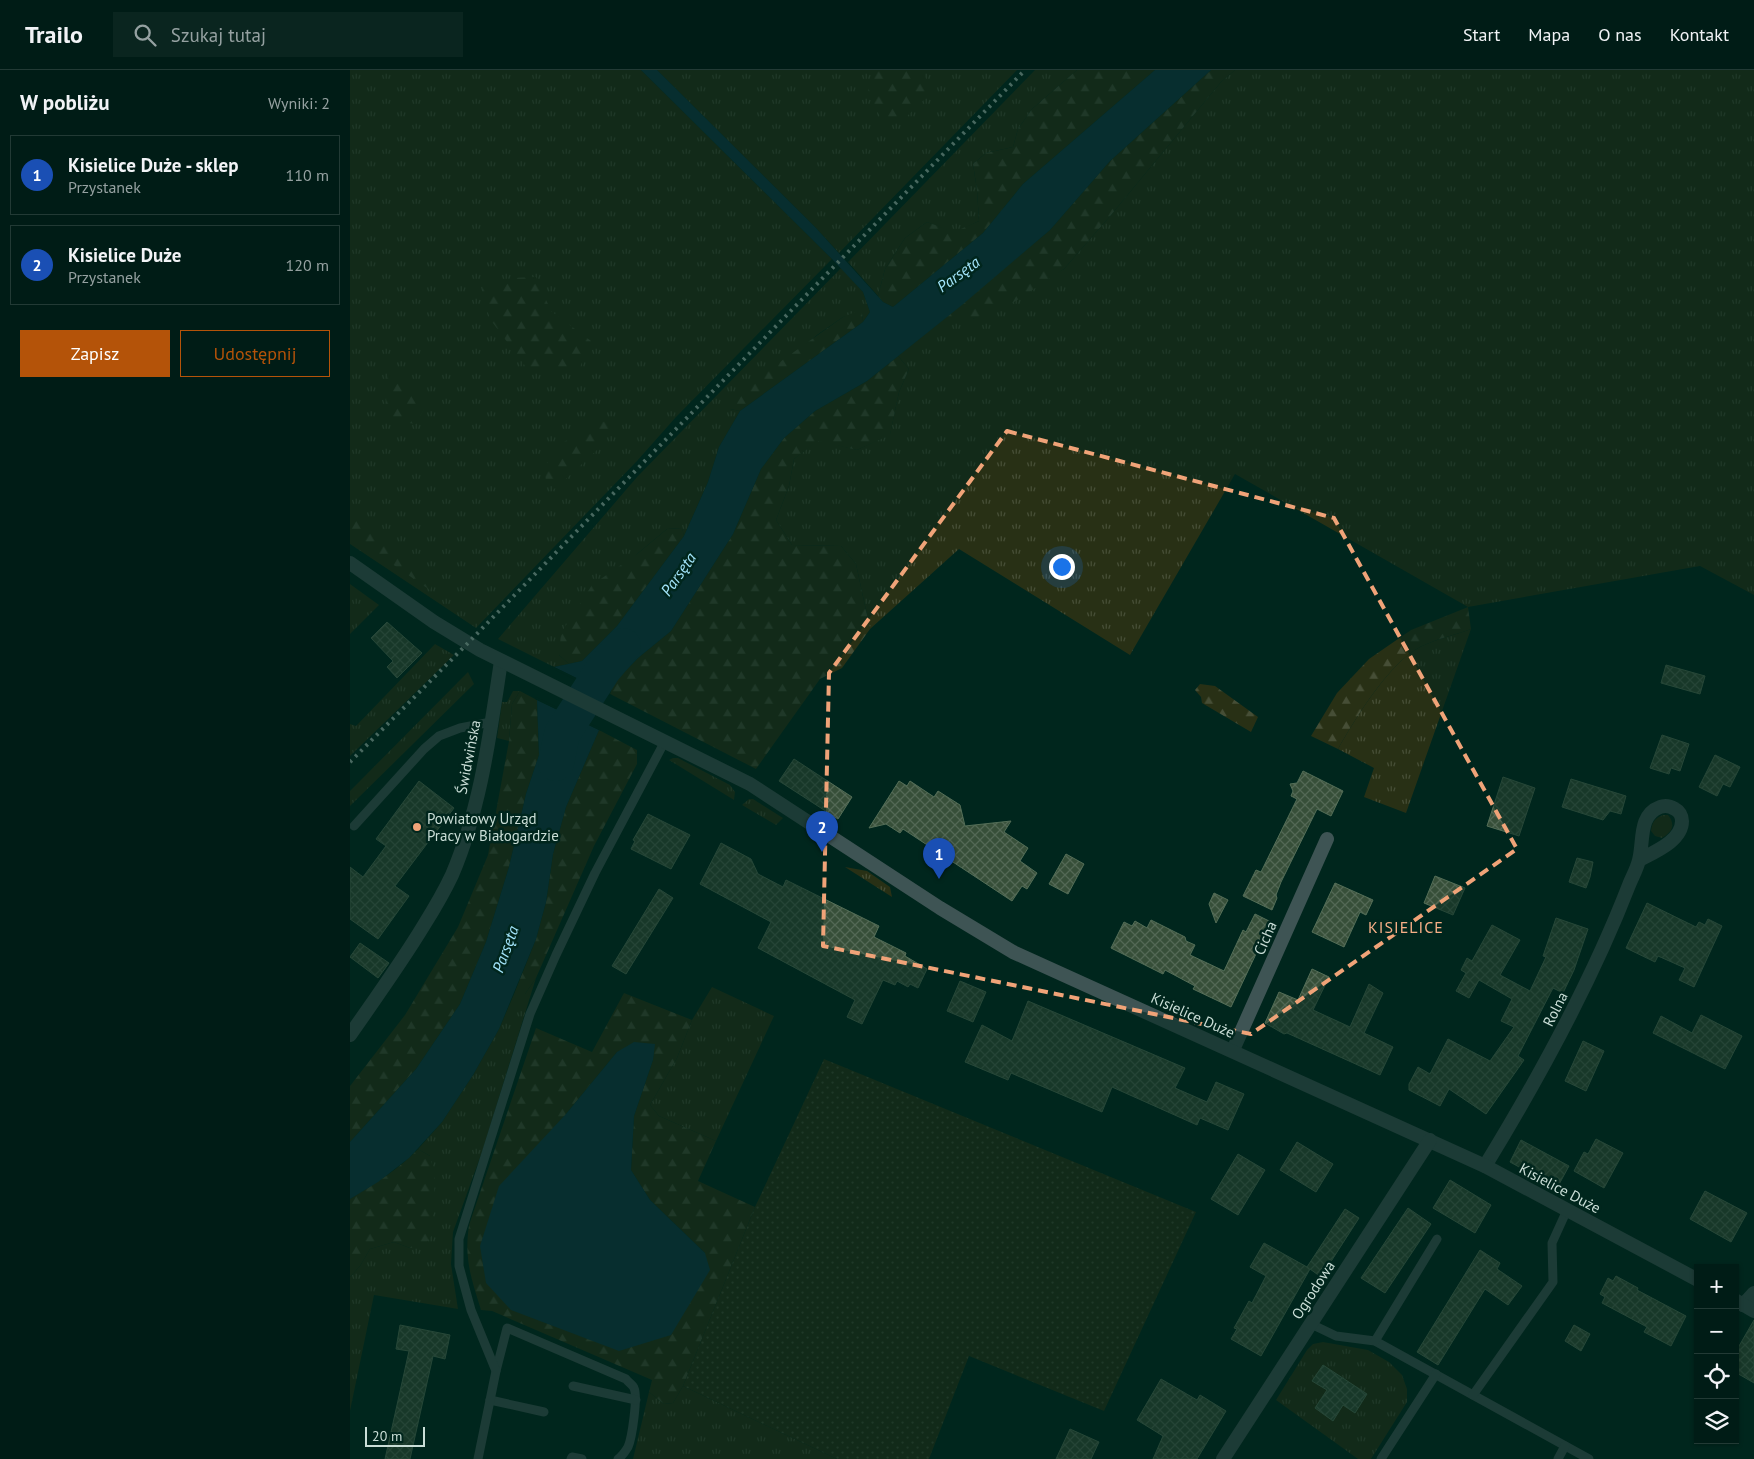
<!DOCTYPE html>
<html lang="pl">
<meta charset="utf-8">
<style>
:root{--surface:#001c16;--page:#0a251f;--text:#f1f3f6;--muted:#95a1a1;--line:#223a35;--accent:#b45309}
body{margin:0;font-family:"PT Sans",sans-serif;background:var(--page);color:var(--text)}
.controls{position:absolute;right:15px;bottom:15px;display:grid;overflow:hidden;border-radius:0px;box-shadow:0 1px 4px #0004}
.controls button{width:45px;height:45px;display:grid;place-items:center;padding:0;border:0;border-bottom:1px solid var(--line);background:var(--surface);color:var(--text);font:25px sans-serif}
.scale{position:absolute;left:15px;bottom:12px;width:60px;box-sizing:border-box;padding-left:5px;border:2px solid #caded7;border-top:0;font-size:14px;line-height:18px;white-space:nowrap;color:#caded7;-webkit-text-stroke:4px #00261d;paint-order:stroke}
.you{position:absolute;left:711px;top:496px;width:18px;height:18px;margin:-12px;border:4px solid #fff;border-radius:50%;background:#1a73e8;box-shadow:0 0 0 8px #1a73e833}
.badge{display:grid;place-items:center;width:32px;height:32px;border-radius:50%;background:var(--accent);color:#fff;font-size:16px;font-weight:700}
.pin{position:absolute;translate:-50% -41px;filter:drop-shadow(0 1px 2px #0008)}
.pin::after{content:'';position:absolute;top:26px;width:18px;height:15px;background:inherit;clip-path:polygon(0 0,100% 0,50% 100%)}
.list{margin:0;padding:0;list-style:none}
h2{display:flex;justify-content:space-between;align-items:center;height:65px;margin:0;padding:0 20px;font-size:21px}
h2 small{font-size:16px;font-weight:400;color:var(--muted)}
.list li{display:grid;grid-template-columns:32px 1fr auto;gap:15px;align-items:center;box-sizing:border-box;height:80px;margin:0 10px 10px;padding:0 10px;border:1px solid var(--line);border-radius:0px}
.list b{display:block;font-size:19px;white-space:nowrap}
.list p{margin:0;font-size:16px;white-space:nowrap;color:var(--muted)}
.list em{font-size:16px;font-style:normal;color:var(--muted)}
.actions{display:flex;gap:10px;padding:15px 20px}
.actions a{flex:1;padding:11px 0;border:1px solid var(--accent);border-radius:0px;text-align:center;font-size:18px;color:var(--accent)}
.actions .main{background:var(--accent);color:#fff}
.icon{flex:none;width:28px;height:28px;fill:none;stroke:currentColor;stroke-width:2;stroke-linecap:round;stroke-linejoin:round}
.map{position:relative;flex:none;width:1404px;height:1389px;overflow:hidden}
header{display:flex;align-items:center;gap:30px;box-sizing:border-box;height:70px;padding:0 25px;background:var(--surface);border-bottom:1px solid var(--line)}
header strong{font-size:24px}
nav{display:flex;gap:28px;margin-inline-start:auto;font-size:18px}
.search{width:350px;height:45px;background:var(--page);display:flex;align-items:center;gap:12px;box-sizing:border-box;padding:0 18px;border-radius:0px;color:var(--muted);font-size:19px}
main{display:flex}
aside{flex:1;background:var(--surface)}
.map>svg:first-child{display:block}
</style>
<header>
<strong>Trailo</strong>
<div class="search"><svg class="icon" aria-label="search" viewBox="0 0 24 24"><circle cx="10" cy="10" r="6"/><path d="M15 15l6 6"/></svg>Szukaj tutaj</div>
<nav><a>Start</a><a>Mapa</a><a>O nas</a><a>Kontakt</a></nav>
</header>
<main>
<aside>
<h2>W pobliżu<small>Wyniki: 2</small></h2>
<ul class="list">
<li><span class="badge" style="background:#1a4fb4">1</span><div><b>Kisielice Duże - sklep</b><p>Przystanek</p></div><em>110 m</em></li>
<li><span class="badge" style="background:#1a4fb4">2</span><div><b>Kisielice Duże</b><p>Przystanek</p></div><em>120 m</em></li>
</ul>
<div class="actions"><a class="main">Zapisz</a><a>Udostępnij</a></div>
</aside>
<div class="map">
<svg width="1404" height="1389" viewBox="0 0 1404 1389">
<defs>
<pattern id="grass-tufts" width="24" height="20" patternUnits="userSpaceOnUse" patternTransform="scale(1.25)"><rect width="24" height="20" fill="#283015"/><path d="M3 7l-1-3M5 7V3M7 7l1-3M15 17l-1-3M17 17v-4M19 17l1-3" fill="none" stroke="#464e36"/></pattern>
<pattern id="forest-firs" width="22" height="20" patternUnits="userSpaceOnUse" patternTransform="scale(1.25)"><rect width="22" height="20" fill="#283015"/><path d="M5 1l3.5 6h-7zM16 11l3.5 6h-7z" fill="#464e36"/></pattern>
<pattern id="garden-dots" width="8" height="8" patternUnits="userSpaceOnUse" patternTransform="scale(1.25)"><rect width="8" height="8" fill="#283015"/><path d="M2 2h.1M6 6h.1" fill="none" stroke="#464e36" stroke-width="1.8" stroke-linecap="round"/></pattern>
<pattern id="building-cross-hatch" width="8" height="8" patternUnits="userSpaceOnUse" patternTransform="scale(1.25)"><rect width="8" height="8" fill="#374f39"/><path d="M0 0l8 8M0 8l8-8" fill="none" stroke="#536855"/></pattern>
</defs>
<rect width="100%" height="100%" fill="#00261d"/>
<g fill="url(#grass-tufts)">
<path d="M0 0H291L482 189 326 347 287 391 126 558 0 474Z"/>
<path d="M307 0H667L489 183 466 158Z"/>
<path d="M685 0H727L682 39 668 59 663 77 636 83 623 94 627 120 629 151 604 163 577 152 555 168 535 199 528 226 498 192Z"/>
<path d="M885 0H1404V525L1350 496 1118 537 885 404 780 585 609 479 520 559 506 494 491 476 442 475 426 450 439 416 444 389 468 370 507 380 540 364 549 322 559 299 548 286 594 249H623L714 199 761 145 871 12Z"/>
<path d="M491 198 513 222 520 242 513 252 512 243 493 247 467 265 380 339 390 341 369 377 358 412 334 466 332 458 317 459 287 484 209 585 219 594 204 597 148 569 287 407Z"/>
<path d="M0 514 29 535 0 564Z"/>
<path d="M1121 559 1056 743 1014 727 1024 698 988 679C1005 649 1039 593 1070 577 1086 569 1105 565 1121 559Z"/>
<path d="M85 574 104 585 0 686V654L6 656Z"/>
<path d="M118 602 124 614 0 736V721Z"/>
<path d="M163 621H170L162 634 159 671 147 668 152 632H157Z"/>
<path d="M323 688H328L380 715 385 722 384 730 319 690Z"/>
<path d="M399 729H403L433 748 426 755 392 735Z"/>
<path d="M1313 745H1318C1326 755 1322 762 1312 768L1305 766 1301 761C1302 752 1305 748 1313 745Z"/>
<path d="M495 797 517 801 540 817 542 827Z"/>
<path d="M186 908 132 1082 103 1162 101 1194 108 1239 24 1225 0 1341V1207L10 1196 20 1179 44 1172 60 1178 80 1086 68 1079 92 1052 123 1005 149 959 164 924H175Z"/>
<path d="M362 917 424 946 366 1071 309 1046 300 1035 327 988 342 950Z"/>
<path d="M973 1272 1018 1280 1039 1292 1052 1305 1057 1319V1332L1021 1389H1008L926 1330 957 1280 963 1274Z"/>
<path d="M333 1316 487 1389H283L299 1322 314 1334 323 1333Z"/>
</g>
<g fill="url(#forest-firs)" fill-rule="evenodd">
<path d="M527 0H571L583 21 553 50 533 53 518 20Z"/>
<path d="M727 0H805L673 114 633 163 543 237 533 232 528 226 535 199 555 168 577 152 604 162 629 151 627 120 623 94 636 83 663 77 668 59 682 39Z"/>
<path d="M861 0H885L871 12 761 145 714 199 664 232 623 249H594L700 160 760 91Z"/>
<path d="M186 207 201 241 241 271 230 297H176L140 249 131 217 162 208Z"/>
<path d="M505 242 512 243 513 252 390 341 380 339 385 324 493 247Z"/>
<path d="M548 286 559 299 549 322 540 365 507 380 468 371 444 389 439 416 426 450 442 475 491 476 506 494 520 559 492 598 470 609 406 699 260 624 264 613 288 588 321 561 383 464 411 399 434 368 465 341 517 311Z"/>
<path d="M38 292 63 318 76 335 66 354 38 350 36 333Z"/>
<path d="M267 351 247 380 205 419 196 411 194 397 214 372 244 352Z"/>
<path d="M0 446 66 493 84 512 80 520 0 465Z"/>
<path d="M332 458 334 466 267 556 232 591 219 594 209 585 211 563 242 515 287 484 317 459Z"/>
<path d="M1118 537 1121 559C1105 565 1086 569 1070 577 1039 593 1005 649 988 679L961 666 987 623 1019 589 1061 560Z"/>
<path d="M850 614 865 616 908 647 901 662 852 633 851 627 845 620Z"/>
<path d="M170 621 187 630 189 685 176 724 159 797 136 872 110 934 66 999 0 1072V1016L55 945 108 857 138 785 159 671 162 634Z"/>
<path d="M249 660 287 680V694L244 776 186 908 175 924H164L186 869 196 832 203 784 216 737Z"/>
<path d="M274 923 342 950 327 988 300 1035 309 1046 366 1071 348 1111 405 1137 333 1316 323 1333 314 1334 299 1322 302 1310 142 1241 131 1240C121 1207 114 1190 119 1155L186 958 242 982ZM304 974 303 990 284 1046 281 1100 300 1130 355 1183 162 1240 216 1044 267 982Z"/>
<path d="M68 1079 80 1086 85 1106 82 1165 74 1176 60 1178 44 1172 20 1179 10 1196 0 1207V1129C24 1114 49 1099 68 1079Z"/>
</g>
<path fill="url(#garden-dots)" d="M474 989 846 1142 754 1341 619 1286 579 1389H487L333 1316 405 1137Z"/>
<g fill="#103945">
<path d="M291 0H307L466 158 533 232 543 237 633 163 673 114 805 0H861L760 91 700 160 612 235 517 311 465 341 434 368 411 399 383 464 321 561 288 588 264 613 259 624 204 597 232 591 267 556 334 466 358 412 369 377 390 341 513 252 520 242 513 222 482 189Z"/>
<path d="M187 630 249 660 216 737 203 784 196 832 186 869 149 959 123 1005 92 1052 59 1088 28 1112 0 1129V1072L66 999 110 934 136 872 159 797 176 724 189 685Z"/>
<path d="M284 972 305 974 303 990 284 1046 281 1100 300 1130 355 1183 360 1200 321 1265 269 1281 161 1240 136 1213 130 1176 149 1116 216 1044 267 982Z"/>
</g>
<g fill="#00261d">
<path d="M202 596 259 624 262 625 258 626 203 599Z"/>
<path d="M186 627 250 658 251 661 185 629Z"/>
</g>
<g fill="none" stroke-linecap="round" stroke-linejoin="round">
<path stroke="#103945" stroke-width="36" d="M206 693 212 664 253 600 273 576"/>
</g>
<g fill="url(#building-cross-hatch)" stroke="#546e57">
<path d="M37 552 72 583 47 608 37 597 43 591 21 568Z"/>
<path d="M1316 595 1355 606 1350 624 1311 613Z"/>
<path d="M1312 665 1339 674 1330 701 1321 698 1319 704 1300 698Z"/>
<path d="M1365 685 1390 697 1380 717 1373 714 1367 726 1349 717Z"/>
<path d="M444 689 502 727 488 749 429 711Z"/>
<path d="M953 701 993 721 981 746 967 739 931 812 926 825 927 828 922 840 893 826 906 800 911 802 947 729 941 726 943 721 940 714 947 713Z"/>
<path d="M1153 707 1185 718 1169 766 1137 756Z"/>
<path d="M1221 709 1276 726 1271 744 1260 741 1253 750 1212 737Z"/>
<path d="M69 711 104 738 45 816 59 826 28 869 0 849V797L13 807 36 776 26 769Z"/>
<path d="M549 711 557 716 560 711 584 727 588 721 610 735 615 756 661 751 654 762 678 778 670 791 687 803 677 819 672 816 662 831 553 759 550 763 536 754 519 758Z"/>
<path d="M298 744 340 765 321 799 281 779 285 771 283 770Z"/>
<path d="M371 773 401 789 408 804 433 817 436 810 529 856 524 867 556 883 555 886 577 899 568 918 560 914 558 917 547 911 545 915 533 910 512 954 497 947 505 930 408 878 421 852 350 814Z"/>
<path d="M716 784 734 794 718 824 699 814Z"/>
<path d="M1227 788 1243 792 1240 807 1236 818 1219 812Z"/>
<path d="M1085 806 1115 818 1103 845 1074 833Z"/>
<path d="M985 813 1023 830 1016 845 1010 842 994 877 962 862Z"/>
<path d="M309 819 323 828 276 904 262 896Z"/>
<path d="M864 823 878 830 866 853 859 834Z"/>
<path d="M1297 833 1346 857 1349 852 1355 855 1358 849 1372 856 1344 917 1329 910 1335 898 1308 886 1305 892 1276 878Z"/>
<path d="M905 844 921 852 881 937 843 919 845 916 815 900 813 904 761 878 774 852 782 856 785 851 797 858 801 850 835 867 836 871 845 875 840 885 874 901 893 860 896 862Z"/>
<path d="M1206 848 1238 859 1224 900 1213 923 1203 918 1168 986 1174 990 1136 1044 1099 1019 1090 1036 1059 1020V1014L1068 997 1080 1004 1098 969 1140 991 1164 957 1151 951 1162 929 1129 910 1119 928 1106 921 1116 903 1111 900 1117 888 1122 891 1142 855 1170 870 1150 905 1180 921 1196 887 1193 886Z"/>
<path d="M10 873 39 893 28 908 0 887Z"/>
<path d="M962 899 979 907 963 940 1000 957 1019 914 1033 923 1014 963 1043 977 1030 1005 937 963 934 964 915 953 929 922 948 930Z"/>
<path d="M610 911 636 922 623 952 597 941Z"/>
<path d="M678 931 835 998 825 1018 857 1032 866 1012 894 1024 878 1060 850 1048 847 1055 762 1017 752 1042 661 1003 658 1010 615 992 632 955 662 971Z"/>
<path d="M1351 945 1392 966 1375 999 1303 963 1311 946 1342 963Z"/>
<path d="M1233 971 1254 981 1236 1021 1215 1011Z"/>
<path d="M1246 1069 1273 1083 1254 1118 1224 1101 1234 1082 1238 1084Z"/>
<path d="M1171 1070 1219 1096 1207 1118 1160 1092Z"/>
<path d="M947 1072 983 1094 966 1122 930 1100Z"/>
<path d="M888 1084 915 1100 888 1145 861 1129Z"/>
<path d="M1100 1110 1141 1135 1125 1163 1083 1138Z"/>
<path d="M1355 1121 1397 1143 1381 1172 1340 1149Z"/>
<path d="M1058 1138 1081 1154 1035 1223 1011 1208Z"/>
<path d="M995 1139 1009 1148 971 1207 960 1199 911 1286 881 1269 887 1259 884 1258 899 1231 902 1233 916 1206 900 1197 914 1173 957 1197Z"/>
<path d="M1130 1180 1150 1193 1147 1199 1172 1216 1158 1235 1135 1219 1088 1295 1067 1282Z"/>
<path d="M1266 1206 1288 1218 1287 1220 1336 1246 1321 1276 1294 1262 1297 1257 1252 1233 1255 1227 1250 1224 1258 1208 1263 1211Z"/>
<path d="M1404 1250V1313L1385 1302V1283Z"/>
<path d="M50 1255 100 1265 95 1289 83 1286 60 1389H35L59 1281 46 1279Z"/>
<path d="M1224 1255 1240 1264 1231 1281 1215 1271Z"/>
<path d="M973 1295 1017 1324 1005 1343 993 1335 983 1351 965 1338 977 1320 962 1311Z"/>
<path d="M811 1309 847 1330 850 1325 876 1341 847 1389H803L813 1366 787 1350Z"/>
<path d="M720 1359 749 1372 741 1389H706Z"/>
</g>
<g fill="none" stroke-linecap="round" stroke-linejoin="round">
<g stroke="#3e5454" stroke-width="9">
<path d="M4 756 74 679 89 666 110 658 141 652"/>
<path d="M961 1254 986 1266 1025 1271 1239 1389"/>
<path d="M1025 1271 1087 1169"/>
<path d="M146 1301 157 1258 276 1309C278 1312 283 1315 284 1318 288 1327 282 1368 278 1377 275 1382 272 1386 268 1389"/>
<path d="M223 1316 286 1330"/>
<path d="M1123 1325 1203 1212 1202 1173 1217 1140"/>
<path d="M140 1330 194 1342"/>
<path d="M128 1389 146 1301 121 1240 109 1196V1169L180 944 206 885 245 803 315 671"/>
<path d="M221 1389 222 1387 232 1389"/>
<path d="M1031 1389 1086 1304"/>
<path d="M1208 1389 1215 1376"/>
</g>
<g stroke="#3e5454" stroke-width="14">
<path d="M0 965C25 929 51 893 74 855 84 839 94 822 102 805 131 737 140 663 151 591"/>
<path d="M883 980 977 769"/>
<path d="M1135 1096C1190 1006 1241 913 1279 815 1282 807 1287 799 1289 790 1294 772 1288 745 1310 737 1315 735 1320 736 1325 739 1329 741 1332 746 1332 751 1332 771 1304 782 1289 790"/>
<path d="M1393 1235 1404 1223"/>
</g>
<g stroke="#3e5454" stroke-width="14">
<path d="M0 493 84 552 130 580 400 714 590 838 663 882 1135 1096 1348 1210"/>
<path d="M1385 1230 1404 1241"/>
<path d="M873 1389 1080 1070"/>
</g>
<path stroke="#a1b9b1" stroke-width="4" stroke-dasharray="2.5 5" stroke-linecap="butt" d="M0 692 118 573 675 0"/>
</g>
<path d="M0 0H1404V1389H0ZM657 361 984 448 1167 779 901 964 473 876 479 603Z" fill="#00261d" fill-opacity=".55" fill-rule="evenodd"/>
<path fill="none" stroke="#f0a378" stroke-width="4" stroke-dasharray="10 6" stroke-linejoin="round" d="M657 361 984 448 1167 779 901 964 473 876 479 603Z"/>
<circle fill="#f0a378" stroke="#00261d" stroke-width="2" cx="67" cy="757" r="5"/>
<g text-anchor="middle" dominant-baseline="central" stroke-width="5" stroke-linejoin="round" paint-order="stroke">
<g font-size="15" fill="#caded7" stroke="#00261d">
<text transform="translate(118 687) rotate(-79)">Świdwińska</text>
<text transform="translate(915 868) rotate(-66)">Cicha</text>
<text transform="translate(1205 939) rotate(-63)">Rolna</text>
<text transform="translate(843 945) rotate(24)">Kisielice Duże</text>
<text transform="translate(1210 1118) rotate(28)">Kisielice Duże</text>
<text transform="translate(963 1220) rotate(-57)">Ogrodowa</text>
</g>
<g font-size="15" fill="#caded7" stroke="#00261d" text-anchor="start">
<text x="77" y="748">Powiatowy Urząd<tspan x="77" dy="17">Pracy w Białogardzie</tspan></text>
</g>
<g font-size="16" font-style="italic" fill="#a3e5fb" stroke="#00261d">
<text transform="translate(608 204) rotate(-36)">Parsęta</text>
<text transform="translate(328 504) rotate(-55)">Parsęta</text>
<text transform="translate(155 879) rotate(-70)">Parsęta</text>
</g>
<g font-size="16" letter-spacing="1" fill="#f7af87" stroke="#00261d">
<text x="1056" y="857">KISIELICE</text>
</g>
</g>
</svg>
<div class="controls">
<button>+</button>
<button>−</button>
<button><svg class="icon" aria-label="locate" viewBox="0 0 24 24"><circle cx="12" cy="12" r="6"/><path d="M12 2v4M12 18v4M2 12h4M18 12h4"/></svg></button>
<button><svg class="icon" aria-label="layers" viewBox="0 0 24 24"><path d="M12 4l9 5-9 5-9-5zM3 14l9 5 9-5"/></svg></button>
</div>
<div class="scale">20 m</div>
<div class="you"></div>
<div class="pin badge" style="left:589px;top:809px;background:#1a4fb4">1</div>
<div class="pin badge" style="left:472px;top:782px;background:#1a4fb4">2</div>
</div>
</main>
